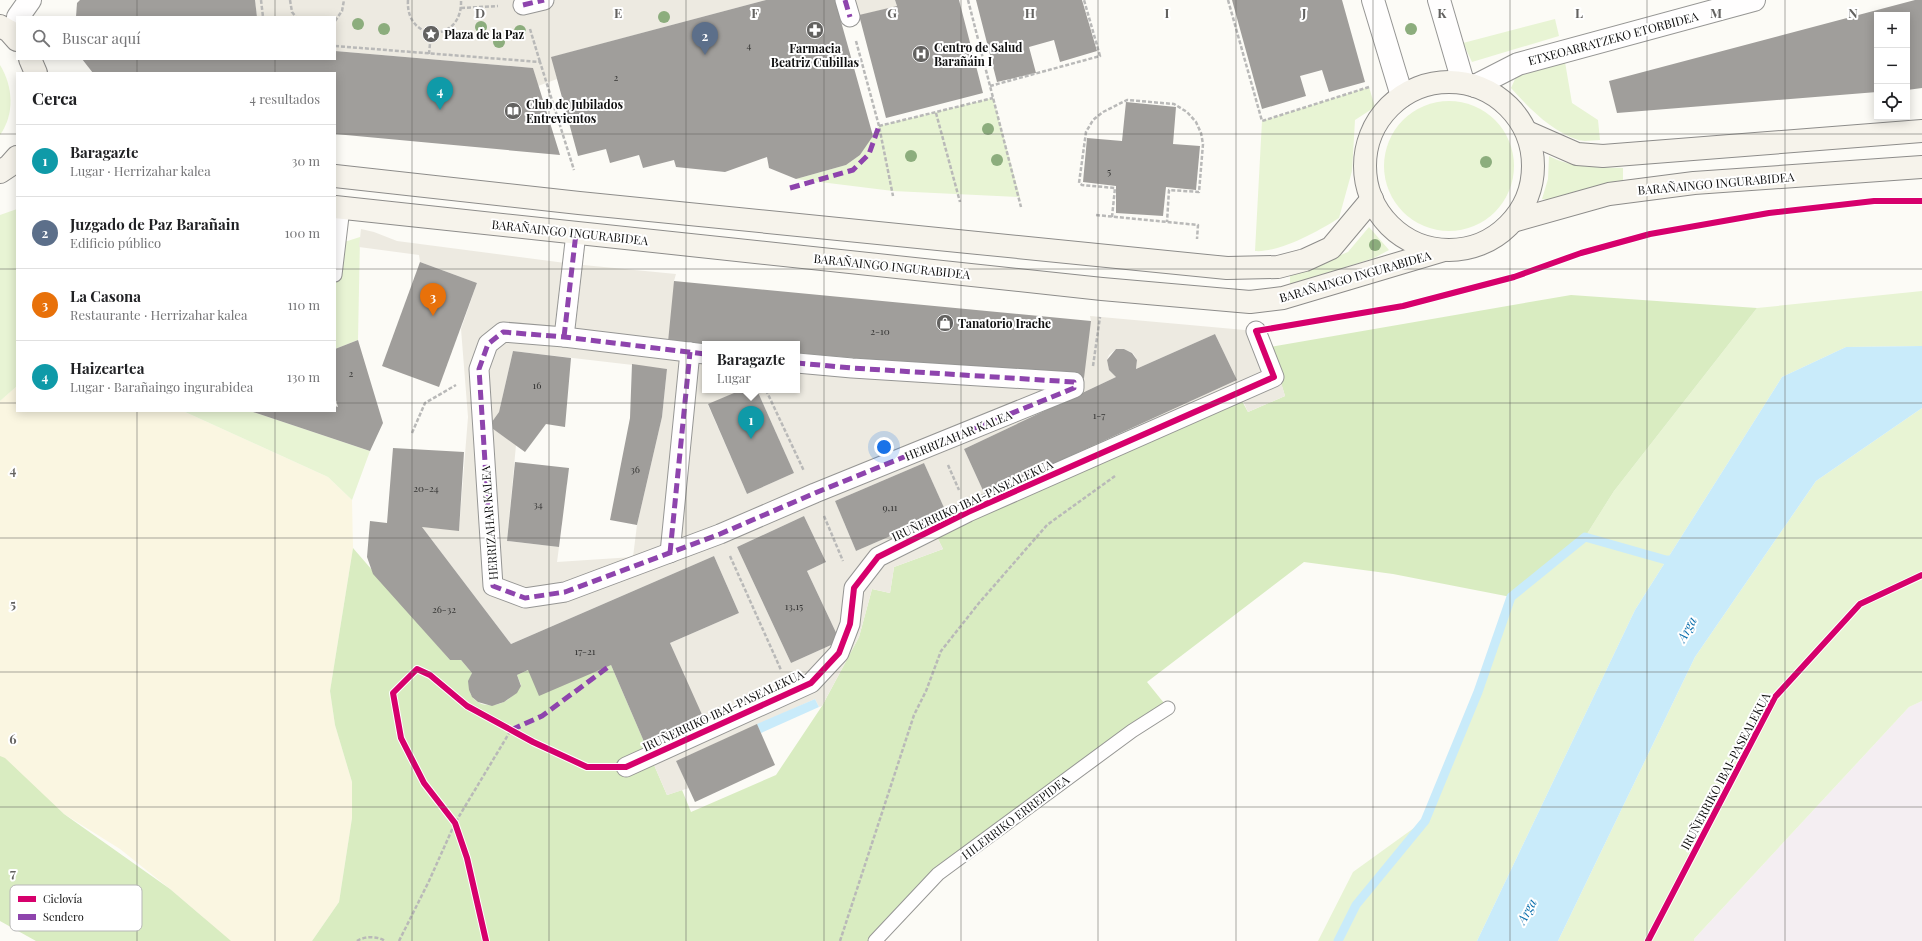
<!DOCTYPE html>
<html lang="es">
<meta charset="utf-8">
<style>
:root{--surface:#fff;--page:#f6f6f6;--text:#202124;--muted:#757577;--line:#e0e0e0;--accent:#636260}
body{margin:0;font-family:"Playfair Display",serif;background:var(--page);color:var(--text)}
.controls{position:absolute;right:12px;top:12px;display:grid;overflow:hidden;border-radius:0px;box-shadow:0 2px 10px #0003}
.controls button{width:36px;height:36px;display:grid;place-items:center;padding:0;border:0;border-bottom:1px solid var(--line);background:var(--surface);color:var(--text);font:20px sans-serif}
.you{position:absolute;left:884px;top:447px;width:14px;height:14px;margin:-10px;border:3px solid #fff;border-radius:50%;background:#1a73e8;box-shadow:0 0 0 6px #1a73e833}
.badge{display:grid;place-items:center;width:26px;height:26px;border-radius:50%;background:var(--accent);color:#fff;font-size:13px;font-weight:700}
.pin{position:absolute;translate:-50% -33px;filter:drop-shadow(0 1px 2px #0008)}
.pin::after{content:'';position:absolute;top:21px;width:14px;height:12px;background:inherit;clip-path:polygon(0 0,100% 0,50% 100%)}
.popup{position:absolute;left:702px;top:341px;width:98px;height:52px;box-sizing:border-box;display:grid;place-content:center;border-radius:0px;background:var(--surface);filter:drop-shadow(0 1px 3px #0005);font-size:13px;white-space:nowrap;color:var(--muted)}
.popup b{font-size:15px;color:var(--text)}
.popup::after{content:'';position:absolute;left:50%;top:100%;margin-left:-8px;border:8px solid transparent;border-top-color:var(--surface)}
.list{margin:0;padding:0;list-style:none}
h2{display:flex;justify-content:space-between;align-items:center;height:52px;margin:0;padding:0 16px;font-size:17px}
h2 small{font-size:13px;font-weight:400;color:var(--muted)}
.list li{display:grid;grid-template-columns:26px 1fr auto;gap:12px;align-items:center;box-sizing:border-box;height:72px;padding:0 16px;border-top:1px solid var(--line)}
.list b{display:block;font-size:15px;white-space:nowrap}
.list p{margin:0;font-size:13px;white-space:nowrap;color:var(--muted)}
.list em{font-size:13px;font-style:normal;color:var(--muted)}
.icon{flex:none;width:22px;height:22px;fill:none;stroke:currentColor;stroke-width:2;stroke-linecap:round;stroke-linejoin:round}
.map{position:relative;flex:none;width:1922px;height:941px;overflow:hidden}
.search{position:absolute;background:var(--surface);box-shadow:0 2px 10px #0003;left:16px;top:16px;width:320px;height:44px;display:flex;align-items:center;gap:10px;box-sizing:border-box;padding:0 14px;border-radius:0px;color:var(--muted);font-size:15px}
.panel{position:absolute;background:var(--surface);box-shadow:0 2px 10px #0003;left:16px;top:72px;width:320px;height:340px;border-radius:0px}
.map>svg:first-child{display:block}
</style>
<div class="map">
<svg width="1922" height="941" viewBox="0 0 1922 941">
<rect width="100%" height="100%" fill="#fcfbf6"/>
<path fill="#f4eef2" d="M1922 701V941H1694V939L1909 707Z"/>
<path fill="#faf6e1" d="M17 386V411H183L328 477 352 500 353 548 330 691 335 725 352 782V818L339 902 312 941H227L204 918 170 889 120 849 64 814 0 757V401Z"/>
<g fill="#e8f4d4">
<path d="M1555 19 1559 36 1472 62 1463 43Z"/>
<path d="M1565 62 1572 103 1598 120 1600 140C1593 140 1584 142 1578 140 1551 131 1529 108 1511 88L1516 77Z"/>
<path d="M0 65C13 86 15 114 0 135Z"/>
<path d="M1369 87 1375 107 1355 120 1352 171 1339 218C1319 231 1279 253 1255 251L1262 121Z"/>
<path d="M993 98 1020 197 893 191 796 179 846 165 860 155 879 126Z"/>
<circle cx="1449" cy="166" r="65"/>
<path d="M1549 156C1571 168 1598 167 1623 168V181L1594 187 1554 201 1542 199 1548 179Z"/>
<path d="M17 209V386L0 401V215Z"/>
<path d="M1369 227 1389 250 1374 258 1290 285V276L1348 252Z"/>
<path d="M360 237 358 340 335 349V245Z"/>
<path d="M1922 291V346L1846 347 1782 377 1635 610 1477 941H1318L1353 872 1425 820 1511 597 1585 537 1614 491 1757 308Z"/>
<path d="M1922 408V701L1909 707 1694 939V941H1558L1695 657 1816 481Z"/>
<path d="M183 411H250L370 451 352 500 328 477Z"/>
</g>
<g fill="#d9ecc1">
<path d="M1571 295 1757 308 1614 491 1585 537 1511 597 1393 574 1304 562 1147 682 1168 708 955 862 877 941H312L339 902 352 818V782L335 725 330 691 353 548 450 660H461L472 673C457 707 502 719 521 685L517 675 528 670 611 665 667 795 682 790 691 812 776 775 822 706 859 637 872 589 890 593 894 567 943 549 937 537 974 517 1242 401 1248 412 1285 396 1270 347Z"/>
<path d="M0 756 5 758 64 814 170 889 231 941H36L0 921Z"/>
</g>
<g fill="#edeae1" fill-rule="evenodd">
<path d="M255 0H766L552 57 557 79 538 86 533 68 335 51V17H257Z"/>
<path d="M835 0H895L897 6 841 20Z"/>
<path d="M361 229 374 232 397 241 573 264 676 274 674 281 705 345V390H741L708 405 747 494 794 473 757 390H797V353L1091 321 1090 316 1256 331 1266 330 1285 396 1248 412 1243 401 974 517 937 537 943 549 894 567 890 593 872 589 859 637 822 706 819 707 815 699 676 761 689 788 667 795 645 744 703 719 670 643 739 613 714 556 511 644 422 527 459 530 468 417 461 329 477 283 420 262 419 255 359 247ZM1215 334 1237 380 985 495 964 449 1116 377 1109 370 1107 360 1109 355 1116 349H1124L1133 353 1137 360 1136 369ZM513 351 667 369 662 417 637 525 633 557 557 562 559 547 507 541 516 445 489 426 499 412ZM924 463 946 512 856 551 835 501ZM804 516 826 562 807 571 840 641 791 663 737 547Z"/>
</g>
<g fill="#c9ebfa">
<path d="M1922 346V408L1816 481 1695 657 1558 941H1477L1635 610 1782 377 1846 347Z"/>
<path d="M815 699 819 707 761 733 757 724Z"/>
</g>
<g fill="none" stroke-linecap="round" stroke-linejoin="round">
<path stroke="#c9ebfa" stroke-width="9" d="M1338 941 1356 905 1425 821 1478 692 1511 597 1585 537 1666 560H1678"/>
</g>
<g fill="#a09e9b">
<path d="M80 0H255L257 17H76L77 3Z"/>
<path d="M766 0H835L873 136 860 155 846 165 796 179 769 168 767 157 725 172 676 167 674 160 643 168 639 155 610 163 606 149 578 156 551 57Z"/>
<path d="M895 0H959L983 93 886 118 859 15 897 6Z"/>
<path d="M976 0H1082L1097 51 1060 62 1054 40 1029 47 1036 73 997 82Z"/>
<path d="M1232 0H1342L1365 82 1329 92 1322 70 1300 76 1306 96 1262 109Z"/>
<path d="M1915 0H1922V88L1907 90V15H1877V92L1617 113 1609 81Z"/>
<path d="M335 51 533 68 560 155 335 134V73H93L82 59H335Z"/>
<path d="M1126 102 1176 107 1173 144 1200 146 1196 190 1166 187 1163 216 1116 213V186L1083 182 1087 138 1122 141Z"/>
<path d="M420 262 477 283 439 387 382 366Z"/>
<path d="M674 281 1091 321 1084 378 797 353V344L705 345 668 342Z"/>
<path d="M1215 334 1237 380 985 495 964 449 1116 377 1109 370 1107 360 1116 349H1124L1132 353 1137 360 1136 369Z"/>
<path d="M358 340 383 423 370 451 250 411H335V406L338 407 335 397V349Z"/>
<path d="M513 351 571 358 565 427 546 424 525 452 489 426 499 412Z"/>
<path d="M632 364 667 369 662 417 637 525 610 520 630 418Z"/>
<path d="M741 390H757L794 473 747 494 708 404Z"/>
<path d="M393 448 464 452 459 531 422 527 511 644 714 556 739 613 670 643 704 719 645 744 611 665 539 696 528 670 517 675 521 686 517 693 504 702 492 706 478 702 472 697 469 690 468 681 472 673 461 660H450L373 574 367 557 370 521 387 523Z"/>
<path d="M515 462 569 468 559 547 507 541Z"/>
<path d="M924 463 946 512 856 551 835 501Z"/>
<path d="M804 516 826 562 807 571 840 641 791 663 737 547Z"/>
<path d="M757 724 775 765 695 802 676 761Z"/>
</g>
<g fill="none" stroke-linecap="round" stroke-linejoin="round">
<defs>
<g id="service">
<path d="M335 275 343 208"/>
<path d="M875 941 938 874 1132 731 1168 708"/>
</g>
<g id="pedestrian">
<path d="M845 0 850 17"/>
<path d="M523 5 544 0"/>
<path d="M564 337 576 233"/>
<path d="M705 354 564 337 503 332 488 344 479 369 493 586 525 598 565 592 720 534 815 493 1074 388V382L852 368 797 363"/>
<path d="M670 553 690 352"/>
<path d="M626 767 811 683 839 653 850 624 854 588 878 557 968 512 1274 377 1256 331"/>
</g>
<g id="minor">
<path d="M18 17 30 0"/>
<path d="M1475 86 1518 64 1754 0"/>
</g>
<g id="tertiary">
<path d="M1373 0 1402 96"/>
<path d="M1439 0 1463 82"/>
</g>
<g id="secondary">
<path d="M0 26 9 31 17 40"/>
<path d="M30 59 36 73"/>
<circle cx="1449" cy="166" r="84"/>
<path d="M1527 132 1577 154 1603 156 1922 131"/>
<path d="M0 172 9 166 17 157"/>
<path d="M335 176 579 203 1227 268 1278 267 1305 260 1331 248 1372 199"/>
<path d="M335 207 1102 289 1250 302 1283 298 1444 250"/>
<path d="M1513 221 1609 194 1694 183 1922 167"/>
</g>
</defs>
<use href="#service" stroke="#969694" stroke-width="15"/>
<use href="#pedestrian" stroke="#969694" stroke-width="21"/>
<use href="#minor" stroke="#969694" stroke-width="24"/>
<use href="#tertiary" stroke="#969694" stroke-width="24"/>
<use href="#secondary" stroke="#8d8c8a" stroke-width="24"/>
<g stroke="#b9b9b8" stroke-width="2.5" stroke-dasharray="4 2" stroke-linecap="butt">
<path d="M261 0 263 17"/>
<path d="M290 0 292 12 296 17"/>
<path d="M408 0C405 43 463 44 461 0"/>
<path d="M968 0 1021 207"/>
<path d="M1228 0 1262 121 1369 87"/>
<path d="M461 8 498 6"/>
<path d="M335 21 342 11 344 0"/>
<path d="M530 29 540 62"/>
<path d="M856 41 879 126 893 196"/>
<path d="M335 46 540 62 574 170"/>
<path d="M429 54 431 33"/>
<path d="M990 86 1100 56 1084 0"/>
<path d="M936 113 960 202"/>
<path d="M879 126 993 98"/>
<path d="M1096 215 1198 225 1197 239"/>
<path d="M1112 217 1115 188 1082 185 1079 183 1086 132 1093 120 1103 112 1127 100 1174 104 1187 112 1196 122 1201 133 1203 144 1199 192 1169 190 1167 222"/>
<path d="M1093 366 1100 317"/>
<path d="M766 390 804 471"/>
<path d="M412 433 425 403 456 385"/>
<path d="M948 465 959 490"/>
<path d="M824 516 843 561"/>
<path d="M730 556 781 670"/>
<path d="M357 941C364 936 378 936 385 941"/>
<path d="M399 941 429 881 455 823 511 730"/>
<path d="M486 941 467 858 455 823 424 783 401 738 393 693 417 669 430 675 467 706 533 742 587 767H603"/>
<path d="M840 941 914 715 926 691 941 651 979 603 1047 525 1115 476"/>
<path d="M1648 941 1775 697 1860 604 1922 575"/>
</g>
<use href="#service" stroke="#fffefe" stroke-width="13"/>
<use href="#pedestrian" stroke="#fffefe" stroke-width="19"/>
<use href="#minor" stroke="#fffefe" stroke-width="22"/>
<use href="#tertiary" stroke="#fffefe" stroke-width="22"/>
<use href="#secondary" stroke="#f6f3eb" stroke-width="22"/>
<g stroke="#8e44ad" stroke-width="5" stroke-dasharray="10 5" stroke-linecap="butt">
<path d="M845 0 850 17"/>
<path d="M523 5 544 0"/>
<path d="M790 188 853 170 869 154 879 126"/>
<path d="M564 337 576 233"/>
<path d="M705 354 564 337 503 332 488 344 479 369 493 586 525 598 565 592 720 534 815 493 1074 388V382L852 368 797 363"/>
<path d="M670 553 690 352"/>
<path d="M511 730 542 716 611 665"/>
</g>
<defs>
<g id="cycleway">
<path d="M486 941 467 858 455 823 424 783 401 738 393 693 417 669 430 675 467 706 533 742 587 767H626L811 683 839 653 850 624 854 588 878 557 968 512 1274 377 1256 331 1403 306 1514 277 1581 253 1650 234 1769 213 1874 201H1922"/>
<path d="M1648 941 1775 697 1860 604 1922 575"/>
</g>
</defs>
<use href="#cycleway" stroke="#fff" stroke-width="8"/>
<use href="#cycleway" stroke="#d6006c" stroke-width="6"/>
</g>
<g fill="#8cad7d">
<circle cx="664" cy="17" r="6"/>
<circle cx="358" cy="24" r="6"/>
<circle cx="481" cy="27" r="6"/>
<circle cx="384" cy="29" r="6"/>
<circle cx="1411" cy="29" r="6"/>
<circle cx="520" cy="31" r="6"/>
<circle cx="499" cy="42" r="6"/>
<circle cx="988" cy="129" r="6"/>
<circle cx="911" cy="156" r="6"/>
<circle cx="997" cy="160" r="6"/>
<circle cx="1486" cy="162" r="6"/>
<circle cx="1375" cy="245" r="6"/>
</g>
<path fill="none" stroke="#636260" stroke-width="1" stroke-opacity="0.55" d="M137 0V17M275 0V17M412 0V941M549 0V941M686 0V941M824 0V941M961 0V941M1098 0V941M1236 0V941M1373 0V941M1510 0V941M1647 0V941M1785 0V941M137 59V73M275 59V73M0 134H17M335 134H1922M0 269H17M335 269H1922M0 403H17M335 403H1922M137 411V941M275 411V941M0 538H1922M0 672H1922M0 807H1922"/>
<defs>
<symbol id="pharmacy-disc" viewBox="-11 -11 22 22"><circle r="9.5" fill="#636260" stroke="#fff"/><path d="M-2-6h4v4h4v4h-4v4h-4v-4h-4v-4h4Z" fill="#fff"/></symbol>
<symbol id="sight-disc" viewBox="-11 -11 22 22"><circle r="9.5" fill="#636260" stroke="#fff"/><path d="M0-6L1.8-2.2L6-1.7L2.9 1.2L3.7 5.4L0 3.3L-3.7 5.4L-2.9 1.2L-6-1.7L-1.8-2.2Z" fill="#fff"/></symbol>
<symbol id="hospital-disc" viewBox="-11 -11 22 22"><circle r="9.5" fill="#636260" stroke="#fff"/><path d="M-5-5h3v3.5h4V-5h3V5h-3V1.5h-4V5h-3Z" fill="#fff"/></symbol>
<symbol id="library-disc" viewBox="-11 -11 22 22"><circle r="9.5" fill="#636260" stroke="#fff"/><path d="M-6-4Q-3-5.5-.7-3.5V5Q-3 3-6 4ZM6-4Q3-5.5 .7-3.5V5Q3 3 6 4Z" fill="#fff"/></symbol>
<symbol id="shop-disc" viewBox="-11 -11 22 22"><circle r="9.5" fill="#636260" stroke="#fff"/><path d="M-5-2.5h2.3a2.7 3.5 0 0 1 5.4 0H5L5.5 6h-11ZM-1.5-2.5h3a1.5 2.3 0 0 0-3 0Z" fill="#fff"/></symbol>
</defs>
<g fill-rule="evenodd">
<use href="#pharmacy-disc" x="805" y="20" width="20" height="20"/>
<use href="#sight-disc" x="421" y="24" width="20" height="20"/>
<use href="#hospital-disc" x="911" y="44" width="20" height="20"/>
<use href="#library-disc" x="503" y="101" width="20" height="20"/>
<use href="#shop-disc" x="935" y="313" width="20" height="20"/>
</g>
<g text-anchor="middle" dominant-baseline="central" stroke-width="4" stroke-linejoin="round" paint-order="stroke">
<g font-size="10" fill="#343433">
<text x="749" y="45">4</text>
<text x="616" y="77">2</text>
<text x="1109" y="171">5</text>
<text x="880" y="331">2-10</text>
<text x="351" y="373">2</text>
<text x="537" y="385">16</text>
<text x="1099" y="415">1-7</text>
<text x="635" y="469">36</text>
<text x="426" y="488">20-24</text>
<text x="538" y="504">34</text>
<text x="890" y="507">9,11</text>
<text x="794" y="606">13,15</text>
<text x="444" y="609">26-32</text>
<text x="585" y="651">17-21</text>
</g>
<g font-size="12" font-weight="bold" fill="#101010" stroke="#fff" text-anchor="start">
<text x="444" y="34">Plaza de la Paz</text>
<text x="934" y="47">Centro de Salud<tspan x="934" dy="14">Barañáin I</tspan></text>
<text x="815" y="48" text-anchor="middle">Farmacia<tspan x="815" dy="14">Beatriz Cubillas</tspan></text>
<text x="526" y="104">Club de Jubilados<tspan x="526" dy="14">Entrevientos</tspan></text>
<text x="958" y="323">Tanatorio Irache</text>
</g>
<g font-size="12" fill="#101010" stroke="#fff">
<text transform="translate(1613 38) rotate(-15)">ETXEOARRATZEKO ETORBIDEA</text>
<text transform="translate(1716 183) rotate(-5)">BARAÑAINGO INGURABIDEA</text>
<text transform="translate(570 232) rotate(6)">BARAÑAINGO INGURABIDEA</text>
<text transform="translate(892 266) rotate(6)">BARAÑAINGO INGURABIDEA</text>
<text transform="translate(1355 276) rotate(-16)">BARAÑAINGO INGURABIDEA</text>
<text transform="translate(958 435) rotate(-22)">HERRIZAHAR KALEA</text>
<text transform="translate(972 500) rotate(-25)">IRUÑERRIKO IBAI-PASEALEKUA</text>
<text transform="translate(489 523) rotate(-94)">HERRIZAHAR KALEA</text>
<text transform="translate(723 710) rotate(-25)">IRUÑERRIKO IBAI-PASEALEKUA</text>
<text transform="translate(1725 771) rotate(-62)">IRUÑERRIKO IBAI-PASEALEKUA</text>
<text transform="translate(1015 817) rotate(-37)">HILERRIKO ERREPIDEA</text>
</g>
<g font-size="13" font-style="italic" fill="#0e71ae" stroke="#fff">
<text transform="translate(1686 629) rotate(-61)">Arga</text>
<text transform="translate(1526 911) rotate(-61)">Arga</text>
</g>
</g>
<rect x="10" y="885" width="132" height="46" rx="6" fill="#fff" stroke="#b7b7b7" stroke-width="1"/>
<rect x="18" y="896" width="18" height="6" fill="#d6006c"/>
<rect x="18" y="914" width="18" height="6" fill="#8e44ad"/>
<g font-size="11" fill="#101010">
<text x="43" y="903">Ciclovía</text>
<text x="43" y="921">Sendero</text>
</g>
<g font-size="13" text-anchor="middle" font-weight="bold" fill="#636260" stroke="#fff" stroke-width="4" stroke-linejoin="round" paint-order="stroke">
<text x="480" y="18">D</text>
<text x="618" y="18">E</text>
<text x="755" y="18">F</text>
<text x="892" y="18">G</text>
<text x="1030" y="18">H</text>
<text x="1167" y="18">I</text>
<text x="1304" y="18">J</text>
<text x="1442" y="18">K</text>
<text x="1579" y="18">L</text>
<text x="1716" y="18">M</text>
<text x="1853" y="18">N</text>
<text x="13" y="475">4</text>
<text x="13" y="609">5</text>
<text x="13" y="744">6</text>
<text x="13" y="878">7</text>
</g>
</svg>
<div class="controls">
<button>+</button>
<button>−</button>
<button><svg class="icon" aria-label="locate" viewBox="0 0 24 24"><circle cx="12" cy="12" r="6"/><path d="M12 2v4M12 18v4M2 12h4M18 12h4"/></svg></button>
</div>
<div class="you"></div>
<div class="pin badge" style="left:751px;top:439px;background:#0f9aa8">1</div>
<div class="popup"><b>Baragazte</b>Lugar</div>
<div class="pin badge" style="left:705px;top:55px;background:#5c6f8a">2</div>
<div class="pin badge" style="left:433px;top:316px;background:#e8710a">3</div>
<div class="pin badge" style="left:440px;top:110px;background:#0f9aa8">4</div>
<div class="search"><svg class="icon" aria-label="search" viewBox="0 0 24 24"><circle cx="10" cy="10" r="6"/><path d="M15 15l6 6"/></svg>Buscar aquí</div>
<section class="panel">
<h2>Cerca<small>4 resultados</small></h2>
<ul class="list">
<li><span class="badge" style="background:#0f9aa8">1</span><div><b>Baragazte</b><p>Lugar · Herrizahar kalea</p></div><em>30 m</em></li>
<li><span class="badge" style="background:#5c6f8a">2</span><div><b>Juzgado de Paz Barañain</b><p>Edificio público</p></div><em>100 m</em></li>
<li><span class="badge" style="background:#e8710a">3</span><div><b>La Casona</b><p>Restaurante · Herrizahar kalea</p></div><em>110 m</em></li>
<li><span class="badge" style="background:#0f9aa8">4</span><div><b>Haizeartea</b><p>Lugar · Barañaingo ingurabidea</p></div><em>130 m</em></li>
</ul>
</section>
</div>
